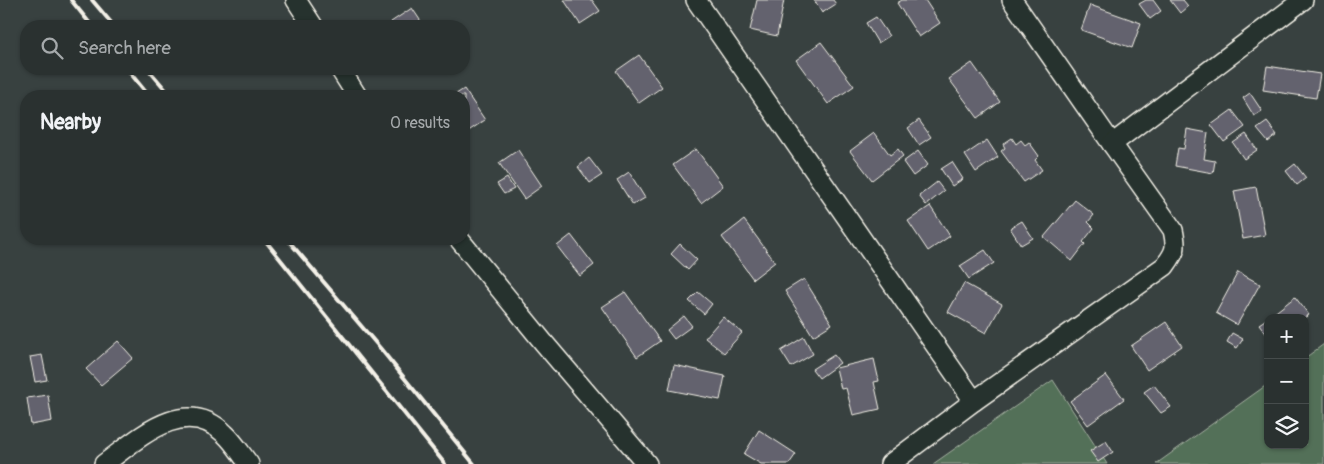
<!DOCTYPE html>
<meta charset="utf-8">
<style>
:root{--surface:#2a3130;--page:#363d3c;--text:#f1f3f6;--muted:#a5a9ab;--line:#464c4c}
body{margin:0;font-family:Pangolin,sans-serif;background:var(--page);color:var(--text)}
.controls{position:absolute;right:15px;bottom:15px;display:grid;overflow:hidden;border-radius:10px;box-shadow:0 1px 4px #0004}
.controls button{width:45px;height:45px;display:grid;place-items:center;padding:0;border:0;border-bottom:1px solid var(--line);background:var(--surface);color:var(--text);font:25px sans-serif}
.list{margin:0;padding:0;list-style:none}
h2{display:flex;justify-content:space-between;align-items:center;height:65px;margin:0;padding:0 20px;font-size:21px}
h2 small{font-size:16px;font-weight:400;color:var(--muted)}
.icon{flex:none;width:28px;height:28px;fill:none;stroke:currentColor;stroke-width:2;stroke-linecap:round;stroke-linejoin:round}
.map{position:relative;flex:none;width:1324px;height:464px;overflow:hidden}
.search{position:absolute;background:var(--surface);box-shadow:0 1px 4px #0004;left:20px;top:20px;width:450px;height:55px;display:flex;align-items:center;gap:12px;box-sizing:border-box;padding:0 18px;border-radius:20px;color:var(--muted);font-size:19px}
.panel{position:absolute;background:var(--surface);box-shadow:0 1px 4px #0004;left:20px;top:90px;width:450px;height:155px;border-radius:20px}
.map>svg:first-child{display:block}
</style>
<div class="map">
<svg width="1324" height="464" viewBox="0 0 1324 464">
<rect width="100%" height="100%" fill="#384140"/>
<filter id="ink" filterUnits="userSpaceOnUse"><feTurbulence type="fractalNoise" baseFrequency=".02" numOctaves="2"/><feDisplacementMap in="SourceGraphic" scale="10" xChannelSelector="R" yChannelSelector="G"/><feConvolveMatrix kernelMatrix="1 2 1 2 8 2 1 2 1" color-interpolation-filters="sRGB"/></filter>
<g filter="url(#ink)">
<g fill="#537058" stroke="#a4b0a0">
<path d="M1324 344V464H1156L1268 384V445H1305V358Z"/>
<path d="M1053 380 1107 464H933Z"/>
</g>
<g fill="#63626e" stroke="#f4f1e8">
<path d="M564 0H592L600 11 580 24Z"/>
<path d="M757 0H784L777 36 750 30Z"/>
<path d="M814 0H833L836 4 822 13Z"/>
<path d="M902 0H925L940 23 919 37 897 3Z"/>
<path d="M1146 0H1153L1161 11 1150 19 1139 4Z"/>
<path d="M1170 0H1183L1188 6 1180 13Z"/>
<path d="M1090 5 1141 23 1132 48 1081 30Z"/>
<path d="M412 8 424 26H393L391 22Z"/>
<path d="M876 17 889 36 878 43 866 23Z"/>
<path d="M821 42 854 86 828 104 796 60Z"/>
<path d="M639 55 662 87 639 103 616 71Z"/>
<path d="M972 63 1000 102 978 118 949 79Z"/>
<path d="M1267 66 1320 74 1316 98 1263 90Z"/>
<path d="M464 89 485 120 464 134V96H453Z"/>
<path d="M1250 93 1262 111 1254 116 1243 98Z"/>
<path d="M1232 110 1245 127 1224 142 1211 125Z"/>
<path d="M919 120 931 137 919 145 908 128Z"/>
<path d="M1267 122 1277 135 1268 142 1257 129Z"/>
<path d="M1187 129 1208 133 1204 159 1215 161 1213 173 1175 166 1178 148 1184 149Z"/>
<path d="M874 133 890 155 898 149 903 156 872 180 850 151Z"/>
<path d="M1246 134 1257 150 1244 159 1233 143Z"/>
<path d="M1012 138 1016 144 1021 140 1025 145 1029 142 1039 156 1035 160 1042 170 1024 182 1001 151 1005 148 1003 144Z"/>
<path d="M987 140 998 157 976 172 965 155Z"/>
<path d="M696 149 723 186 701 203 673 165Z"/>
<path d="M518 150 542 186 524 199 499 163Z"/>
<path d="M918 151 928 165 913 176 903 162Z"/>
<path d="M589 158 602 175 590 183 578 167Z"/>
<path d="M952 162 963 179 952 186 941 169Z"/>
<path d="M1295 164 1306 178 1297 185 1286 171Z"/>
<path d="M629 172 645 198 633 205 617 180Z"/>
<path d="M507 178 514 189 504 194 497 184Z"/>
<path d="M937 182 944 191 926 205 919 196Z"/>
<path d="M1256 187 1265 235 1243 239 1234 191Z"/>
<path d="M1075 200 1094 215 1088 222 1094 228 1083 242 1085 244 1072 261 1044 237Z"/>
<path d="M930 206 950 236 928 251 908 221Z"/>
<path d="M744 220 775 262 753 279 722 237Z"/>
<path d="M1022 221 1033 238 1021 245 1010 228Z"/>
<path d="M571 235 594 265 580 276 557 246Z"/>
<path d="M680 244 697 260 688 270 671 254Z"/>
<path d="M985 250 994 263 969 279 960 266Z"/>
<path d="M1238 272 1260 284 1237 325 1216 313Z"/>
<path d="M804 279 832 324 813 336 785 291Z"/>
<path d="M964 283 1002 304 986 333 948 312Z"/>
<path d="M625 292 660 341 637 357 602 307Z"/>
<path d="M698 292 712 304 704 314 689 301Z"/>
<path d="M1295 297 1309 315 1304 318H1268Z"/>
<path d="M684 316 692 326 674 339 667 330Z"/>
<path d="M723 317 742 333 724 353 705 338Z"/>
<path d="M1268 318V336L1259 324Z"/>
<path d="M1166 322 1182 346 1147 370 1131 346Z"/>
<path d="M1232 333 1243 339 1237 348 1227 342Z"/>
<path d="M804 337 813 354 791 367 781 351Z"/>
<path d="M118 341 133 358 101 385 86 369Z"/>
<path d="M42 355 47 380 35 382 30 357Z"/>
<path d="M834 355 840 363 819 378 812 369Z"/>
<path d="M874 359 879 381 874 382 880 409 853 415 846 388 841 389 836 368Z"/>
<path d="M674 365 725 376 720 400 669 390Z"/>
<path d="M1106 375 1124 399 1088 425 1070 401Z"/>
<path d="M1154 385 1171 407 1161 413 1144 392Z"/>
<path d="M48 395 52 421 31 425 27 398Z"/>
<path d="M759 430 796 454 789 464H761L744 454Z"/>
<path d="M1106 441 1113 452 1098 462 1090 451Z"/>
</g>
<g fill="none" stroke-linecap="round" stroke-linejoin="round">
<defs>
<g id="minor">
<path d="M296 0 313 26"/>
<path d="M696 0 974 401"/>
<path d="M1012 0 1112 144"/>
<path d="M340 69 357 96"/>
<path d="M459 239 544 343 647 464"/>
<path d="M104 464C138 439 184 394 225 434 234 442 241 454 249 464"/>
<path d="M890 464 974 401 1165 266C1176 251 1177 248 1173 230L1112 144 1303 0"/>
</g>
</defs>
<use href="#minor" stroke="#f4f1e8" stroke-width="22"/>
<use href="#minor" stroke="#26332d" stroke-width="19"/>
<g stroke="#f4f1e8" stroke-width="4">
<path d="M71 0 92 26"/>
<path d="M92 0 114 26"/>
<path d="M127 69 149 96"/>
<path d="M148 69 171 96"/>
<path d="M264 239 445 464"/>
<path d="M287 239 380 348 474 464"/>
</g>
</g>
</g>
</svg>
<div class="controls">
<button>+</button>
<button>−</button>
<button><svg class="icon" aria-label="layers" viewBox="0 0 24 24"><path d="M12 4l9 5-9 5-9-5zM3 14l9 5 9-5"/></svg></button>
</div>
<div class="search"><svg class="icon" aria-label="search" viewBox="0 0 24 24"><circle cx="10" cy="10" r="6"/><path d="M15 15l6 6"/></svg>Search here</div>
<section class="panel">
<h2>Nearby<small>0 results</small></h2>
<ul class="list">
</ul>
</section>
</div>
